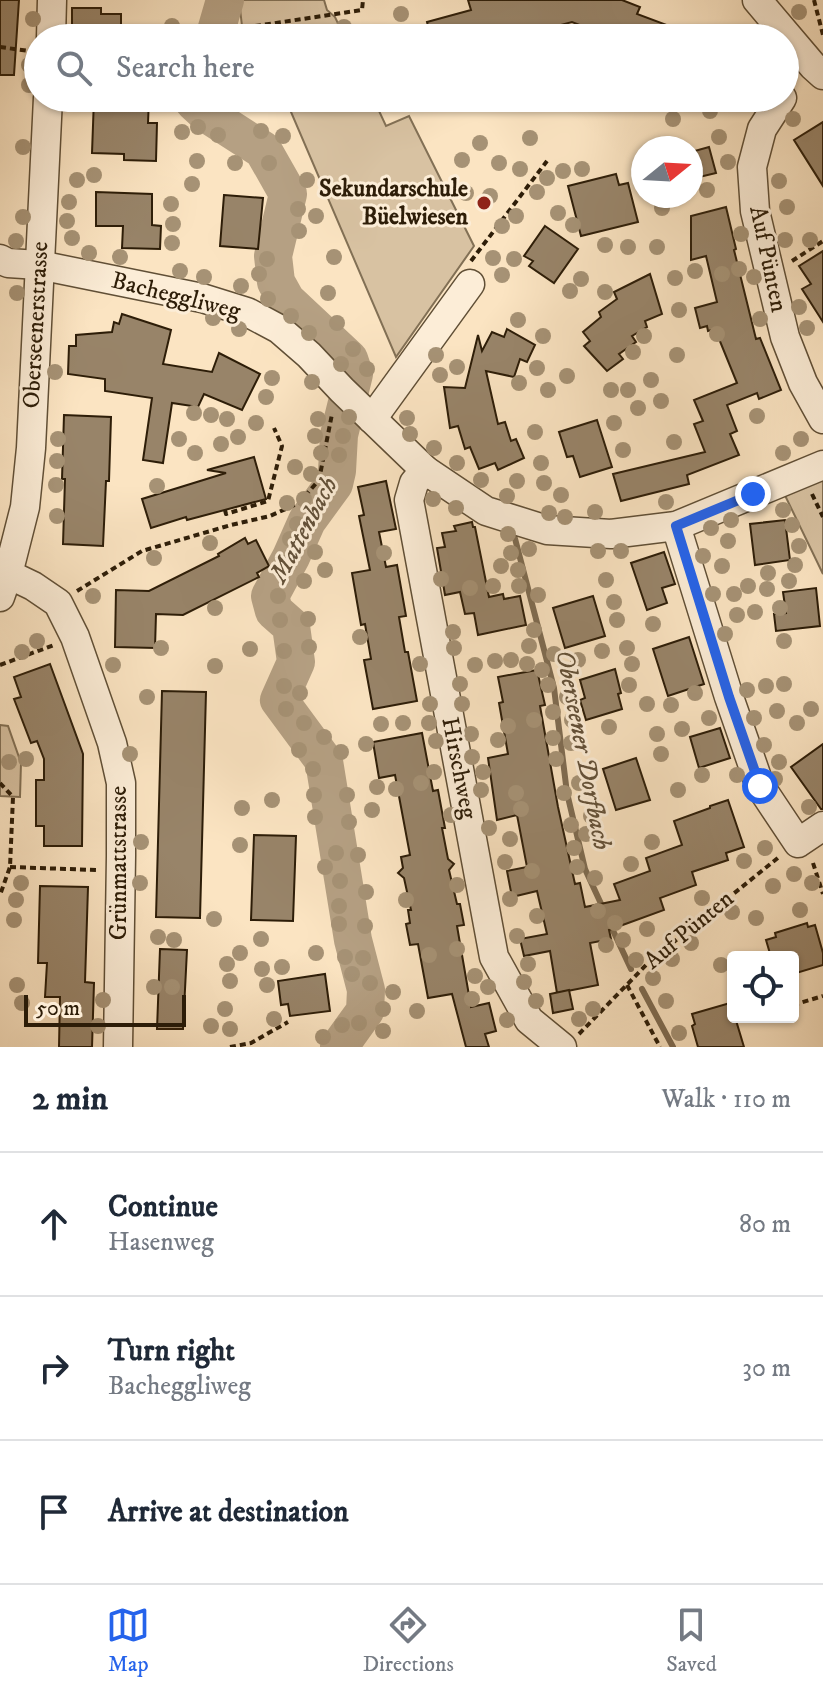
<!DOCTYPE html>
<meta charset="utf-8">
<style>
:root{--surface:#fff;--page:#f6f6f7;--text:#1f2937;--muted:#747a83;--line:#e0e1e3;--accent:#2563eb}
body{margin:0;font-family:"IM FELL DW Pica",serif;background:var(--page);color:var(--text)}
.controls{position:absolute;right:24px;bottom:24px;display:grid;overflow:hidden;border-radius:8px;box-shadow:0 2px 6px #0004}
.controls button{width:72px;height:72px;display:grid;place-items:center;padding:0;border:0;border-bottom:2px solid var(--line);background:var(--surface);color:var(--text);font:40px sans-serif}
.compass{position:absolute;left:631px;top:136px;width:72px;height:72px;border-radius:50%;background:var(--surface);box-shadow:0 2px 6px #0004;rotate:72deg}
.scale{position:absolute;left:24px;bottom:20px;width:162px;box-sizing:border-box;padding-left:8px;border:4px solid #2d1d08;border-top:0;font-size:22px;line-height:28px;white-space:nowrap;color:#2d1d08;-webkit-text-stroke:6px #fcedd7;paint-order:stroke}
.stop{position:absolute;width:24px;height:24px;margin:-18px;border:6px solid #2563eb;border-radius:50%;background:#fff}
.stop.end{background:#2563eb;border-color:#fff;box-shadow:0 2px 8px #0008}
.list{margin:0;padding:0;list-style:none}
h2{display:flex;justify-content:space-between;align-items:center;height:104px;margin:0;padding:0 32px;font-size:34px}
h2 small{font-size:26px;font-weight:400;color:var(--muted)}
.list li{display:grid;grid-template-columns:52px 1fr auto;gap:24px;align-items:center;box-sizing:border-box;height:144px;padding:0 32px;border-top:2px solid var(--line)}
.list b{display:block;font-size:30px;white-space:nowrap}
.list p{margin:0;font-size:26px;white-space:nowrap;color:var(--muted)}
.list em{font-size:26px;font-style:normal;color:var(--muted)}
.icon{flex:none;width:44px;height:44px;fill:none;stroke:currentColor;stroke-width:2;stroke-linecap:round;stroke-linejoin:round}
.map{position:relative;flex:none;width:823px;height:1047px;overflow:hidden}
.search{position:absolute;background:var(--surface);box-shadow:0 2px 6px #0004;left:24px;right:24px;top:24px;height:88px;display:flex;align-items:center;gap:20px;box-sizing:border-box;padding:0 28px;border-radius:44px;color:var(--muted);font-size:30px}
.sheet{height:536px;background:var(--surface)}
nav{display:flex;justify-content:space-around;align-items:center;box-sizing:border-box;height:112px;border-top:2px solid var(--line);background:var(--surface);font-size:22px;color:var(--muted)}
nav a{display:grid;justify-items:center;gap:4px}
nav .on{color:var(--accent)}
.map>svg:first-child{display:block}
</style>
<div class="map">
<svg width="823" height="1047" viewBox="0 0 823 1047">
<rect width="100%" height="100%" fill="#fbe4c2"/>
<filter id="stains"><feTurbulence type="fractalNoise" baseFrequency=".0025" numOctaves="4"/><feColorMatrix values="0 0 0 0 .2 0 0 0 0 .09 0 0 0 0 .02 0 0 0 .5 -.17"/></filter>
<radialGradient id="worn" r=".72"><stop offset=".6" stop-color="#630" stop-opacity="0"/><stop offset="1" stop-color="#630" stop-opacity=".3"/></radialGradient>
<g fill="#d8c2a2" stroke="#827055" stroke-width="2">
<path d="M239 0H324L327 10 335 17 345 38H259L253 25 242 26Z"/>
<path d="M285 98H373L386 126 409 116 474 246 396 357Z"/>
<path d="M823 465V574L779 483Z"/>
<path d="M0 725 8 726 21 763 20 797 0 796Z"/>
</g>
<g fill="none" stroke-linecap="round" stroke-linejoin="round">
<g stroke="#7f6c52" stroke-width="6">
<path d="M513 531 554 688 567 793 585 869 603 908"/>
<path d="M609 922 631 969"/>
<path d="M642 989 673 1047"/>
</g>
<g stroke="#b5a083" stroke-width="38">
<path d="M214 38 225 0"/>
<path d="M193 98 194 102 207 114 263 150 288 194 273 256 276 282 286 300 349 359 354 374 339 435 337 471 334 484 307 521 291 557 270 596 274 611 291 626 296 662 279 700 324 761 353 940 366 990 365 1011 339 1047"/>
</g>
</g>
<g fill="#988469" stroke="#2d1d08" stroke-width="2">
<path d="M0 0H19L14 75H0Z"/>
<path d="M468 0H622L640 7 637 14 696 36 695 38H596L598 32 572 22 523 35 524 38H431L427 22 471 10Z"/>
<path d="M72 8H101V14H121V38L72 37Z"/>
<path d="M94 98H149L148 123H157L156 161 124 160V154L92 153Z"/>
<path d="M823 122V186L794 140Z"/>
<path d="M709 147 716 173 691 179V152Z"/>
<path d="M616 174 619 185 628 183 638 222 581 236 568 186Z"/>
<path d="M96 192 152 194V225L161 226 160 249 122 248 123 226H96Z"/>
<path d="M224 195 263 198 258 249 220 246Z"/>
<path d="M726 207 736 249 734 250 756 339 760 338 781 390 759 399 757 393 727 405 737 431 730 434 739 455 687 475 689 484 621 501 613 474 705 452 694 424 703 421 694 400 737 383 715 329 708 331 707 326 700 328 695 308 717 302 706 256 691 260V216Z"/>
<path d="M545 226 578 249 554 283 529 266 533 261 524 256Z"/>
<path d="M823 251V322L802 289 811 284 799 266Z"/>
<path d="M650 274 662 314 645 321 647 327 632 336 636 342 619 354 623 359 607 371 584 346 590 341 583 332 601 317 599 312 617 299 614 292Z"/>
<path d="M122 314 171 330 163 364 212 372 219 353 260 374 242 410 204 394 198 407 172 403 163 463 143 460 152 398 105 391V379L68 374 69 346H76V335L112 332 114 322 119 324Z"/>
<path d="M507 329 535 345 527 362 520 359 514 377 486 371 498 424 505 422 511 441 516 439 524 458 498 470 495 463 479 469 470 447 465 449 458 426 450 428 444 387 465 388 478 335 482 351 492 332 504 337Z"/>
<path d="M64 415 111 417 109 481H106L103 546 63 544 65 479H62Z"/>
<path d="M597 420 612 467 580 477 573 456 567 457 559 432Z"/>
<path d="M254 457 266 499 187 520 186 517 151 528 142 499 226 473 207 470Z"/>
<path d="M386 481 396 529 379 532 386 567 397 565 406 616 399 617 405 652H408L417 701 373 709 364 660 371 659 365 624 361 625 352 573 370 570 359 516 364 515 358 487Z"/>
<path d="M785 520 790 560 755 565 750 524Z"/>
<path d="M472 522 473 527H475L489 597 503 594 504 599 520 596 526 625 478 635 474 613 465 614 460 592 445 595 437 548 445 547 442 533 456 531 454 526Z"/>
<path d="M245 538 248 544 256 540 269 566 257 573 259 577 183 615 156 614 155 648 115 647 116 590 149 591 219 556 218 554Z"/>
<path d="M664 552 675 584 662 588 667 603 647 610 631 563Z"/>
<path d="M816 588 820 626 776 631 774 614 786 613 783 592Z"/>
<path d="M593 596 605 636 565 648 553 608Z"/>
<path d="M689 637 704 684 668 696 653 649Z"/>
<path d="M50 664 83 754 82 846H44V826H36V780H44V759L37 741 31 743 14 699 21 697 14 677Z"/>
<path d="M615 669 621 693 618 694 622 709 586 720 580 700 585 698 580 680Z"/>
<path d="M537 670 545 705 540 706 558 807 575 884 580 883 585 907 620 900 614 884 650 871 646 858 682 845 674 821 710 808V806L728 800 744 847 726 853 728 860 692 872 696 885 660 898 664 910 609 930 611 939 590 943 598 985 557 993 550 951 524 956 520 939 547 934 537 891 512 897 507 871 527 867 517 815 497 820 488 758 508 754 499 703 503 702 498 677Z"/>
<path d="M162 691 206 692 200 918 156 917Z"/>
<path d="M720 728 730 758 699 768 690 737Z"/>
<path d="M422 733 433 791 438 790 445 828H442L448 859 454 864 449 870 457 904H460L464 925 457 926 471 1007 489 1003 496 1031 485 1034 489 1047H466L452 994 428 998 418 944 410 945 406 924 410 923 408 910H411L404 878 398 873 403 868 401 857 410 855 395 775 379 778 373 742Z"/>
<path d="M823 744V809H821L791 767Z"/>
<path d="M636 758 650 800 616 810 603 769Z"/>
<path d="M254 835 296 836 293 921 251 920Z"/>
<path d="M40 886 88 887 85 982 94 983 92 1047H59L60 997H45L47 963H38Z"/>
<path d="M807 923 808 927 815 925 823 953V965L793 974V957H771L766 940 776 937 775 933Z"/>
<path d="M160 949 187 950 183 1029H157Z"/>
<path d="M325 974 330 1011 290 1016 288 1004 281 1005 278 981Z"/>
<path d="M569 990 573 1009 553 1013 550 994Z"/>
<path d="M730 1003 733 1017H735L744 1047H698L692 1026 695 1024 692 1014Z"/>
</g>
<g fill="none" stroke-linecap="round" stroke-linejoin="round">
<defs>
<g id="minor">
<path d="M757 0 813 66 823 75"/>
<path d="M51 38 52 0"/>
<path d="M782 98 762 129 752 167 755 211 785 337 803 383 823 419"/>
<path d="M0 259 8 263 39 265 202 298 247 312 279 329 309 355 342 390 425 470 486 511 547 530 611 534 676 526 823 465"/>
<path d="M372 419 470 284"/>
<path d="M425 470 414 483 409 500 494 957 529 1020 562 1047"/>
<path d="M676 526 729 697 760 786 798 843 823 826"/>
<path d="M8 574 33 586 58 603 75 637 112 743 121 783V856L118 1047"/>
<path d="M0 597 8 574 25 507 31 448 48 98"/>
</g>
</defs>
<use href="#minor" stroke="#604f36" stroke-width="31"/>
<g stroke="#2d1d08" stroke-width="4" stroke-dasharray="6 4" stroke-linecap="butt">
<path d="M814 0 823 35"/>
<path d="M176 38 362 10 363 0"/>
<path d="M0 47 29 51"/>
<path d="M471 261 547 161"/>
<path d="M792 261 823 241"/>
<path d="M812 494 823 517"/>
<path d="M225 510 226 514 268 501 282 446 274 428"/>
<path d="M77 591 142 551 231 525 270 516 299 503 319 480 332 414"/>
<path d="M0 665 54 645"/>
<path d="M0 783 13 797 10 867 0 895"/>
<path d="M813 863 823 894"/>
<path d="M10 867 96 870"/>
<path d="M627 985 660 1047"/>
<path d="M793 1005 823 996"/>
<path d="M579 1034 649 962 779 857"/>
<path d="M230 1047 251 1043 288 1022"/>
</g>
<use href="#minor" stroke="#fcedd7" stroke-width="28"/>
</g>
<g fill="#a69275">
<circle cx="799" cy="12" r="8"/>
<circle cx="401" cy="14" r="8"/>
<circle cx="33" cy="19" r="8"/>
<circle cx="172" cy="26" r="8"/>
<circle cx="344" cy="27" r="8"/>
<circle cx="29" cy="65" r="8"/>
<circle cx="29" cy="85" r="8"/>
<circle cx="710" cy="111" r="8"/>
<circle cx="673" cy="119" r="8"/>
<circle cx="793" cy="119" r="8"/>
<circle cx="198" cy="127" r="8"/>
<circle cx="261" cy="131" r="8"/>
<circle cx="182" cy="132" r="8"/>
<circle cx="218" cy="135" r="8"/>
<circle cx="283" cy="136" r="8"/>
<circle cx="719" cy="137" r="8"/>
<circle cx="530" cy="138" r="8"/>
<circle cx="480" cy="143" r="8"/>
<circle cx="23" cy="147" r="8"/>
<circle cx="462" cy="160" r="8"/>
<circle cx="197" cy="161" r="8"/>
<circle cx="728" cy="162" r="8"/>
<circle cx="235" cy="163" r="8"/>
<circle cx="269" cy="163" r="8"/>
<circle cx="499" cy="163" r="8"/>
<circle cx="520" cy="169" r="8"/>
<circle cx="582" cy="169" r="8"/>
<circle cx="563" cy="171" r="8"/>
<circle cx="94" cy="175" r="8"/>
<circle cx="547" cy="178" r="8"/>
<circle cx="77" cy="180" r="8"/>
<circle cx="307" cy="180" r="8"/>
<circle cx="779" cy="181" r="8"/>
<circle cx="192" cy="184" r="8"/>
<circle cx="707" cy="190" r="8"/>
<circle cx="537" cy="192" r="8"/>
<circle cx="466" cy="193" r="8"/>
<circle cx="490" cy="196" r="8"/>
<circle cx="69" cy="202" r="8"/>
<circle cx="171" cy="204" r="8"/>
<circle cx="787" cy="207" r="8"/>
<circle cx="662" cy="208" r="8"/>
<circle cx="298" cy="209" r="8"/>
<circle cx="558" cy="213" r="8"/>
<circle cx="316" cy="216" r="8"/>
<circle cx="516" cy="216" r="8"/>
<circle cx="23" cy="217" r="8"/>
<circle cx="67" cy="221" r="8"/>
<circle cx="173" cy="224" r="8"/>
<circle cx="573" cy="225" r="8"/>
<circle cx="502" cy="226" r="8"/>
<circle cx="299" cy="231" r="8"/>
<circle cx="741" cy="234" r="8"/>
<circle cx="72" cy="238" r="8"/>
<circle cx="785" cy="240" r="8"/>
<circle cx="810" cy="240" r="8"/>
<circle cx="16" cy="241" r="8"/>
<circle cx="172" cy="243" r="8"/>
<circle cx="605" cy="245" r="8"/>
<circle cx="628" cy="247" r="8"/>
<circle cx="657" cy="247" r="8"/>
<circle cx="89" cy="253" r="8"/>
<circle cx="120" cy="257" r="8"/>
<circle cx="334" cy="257" r="8"/>
<circle cx="493" cy="258" r="8"/>
<circle cx="267" cy="259" r="8"/>
<circle cx="514" cy="259" r="8"/>
<circle cx="739" cy="269" r="8"/>
<circle cx="180" cy="271" r="8"/>
<circle cx="695" cy="271" r="8"/>
<circle cx="259" cy="274" r="8"/>
<circle cx="722" cy="274" r="8"/>
<circle cx="502" cy="275" r="8"/>
<circle cx="204" cy="277" r="8"/>
<circle cx="754" cy="277" r="8"/>
<circle cx="675" cy="278" r="8"/>
<circle cx="581" cy="279" r="8"/>
<circle cx="241" cy="286" r="8"/>
<circle cx="570" cy="291" r="8"/>
<circle cx="605" cy="292" r="8"/>
<circle cx="17" cy="293" r="8"/>
<circle cx="328" cy="293" r="8"/>
<circle cx="268" cy="299" r="8"/>
<circle cx="799" cy="307" r="8"/>
<circle cx="679" cy="310" r="8"/>
<circle cx="291" cy="316" r="8"/>
<circle cx="213" cy="318" r="8"/>
<circle cx="760" cy="319" r="8"/>
<circle cx="518" cy="320" r="8"/>
<circle cx="337" cy="323" r="8"/>
<circle cx="807" cy="328" r="8"/>
<circle cx="239" cy="329" r="8"/>
<circle cx="309" cy="333" r="8"/>
<circle cx="717" cy="334" r="8"/>
<circle cx="543" cy="336" r="8"/>
<circle cx="644" cy="336" r="8"/>
<circle cx="353" cy="349" r="8"/>
<circle cx="633" cy="352" r="8"/>
<circle cx="436" cy="355" r="8"/>
<circle cx="677" cy="355" r="8"/>
<circle cx="341" cy="364" r="8"/>
<circle cx="457" cy="367" r="8"/>
<circle cx="537" cy="368" r="8"/>
<circle cx="367" cy="369" r="8"/>
<circle cx="55" cy="372" r="8"/>
<circle cx="440" cy="375" r="8"/>
<circle cx="567" cy="376" r="8"/>
<circle cx="272" cy="378" r="8"/>
<circle cx="651" cy="380" r="8"/>
<circle cx="312" cy="382" r="8"/>
<circle cx="519" cy="383" r="8"/>
<circle cx="548" cy="390" r="8"/>
<circle cx="611" cy="390" r="8"/>
<circle cx="628" cy="390" r="8"/>
<circle cx="266" cy="397" r="8"/>
<circle cx="661" cy="401" r="8"/>
<circle cx="638" cy="408" r="8"/>
<circle cx="194" cy="413" r="8"/>
<circle cx="211" cy="415" r="8"/>
<circle cx="757" cy="416" r="8"/>
<circle cx="349" cy="417" r="8"/>
<circle cx="407" cy="418" r="8"/>
<circle cx="227" cy="419" r="8"/>
<circle cx="318" cy="419" r="8"/>
<circle cx="256" cy="423" r="8"/>
<circle cx="614" cy="423" r="8"/>
<circle cx="535" cy="432" r="8"/>
<circle cx="410" cy="434" r="8"/>
<circle cx="315" cy="436" r="8"/>
<circle cx="343" cy="436" r="8"/>
<circle cx="238" cy="437" r="8"/>
<circle cx="58" cy="439" r="8"/>
<circle cx="179" cy="439" r="8"/>
<circle cx="801" cy="439" r="8"/>
<circle cx="674" cy="442" r="8"/>
<circle cx="221" cy="444" r="8"/>
<circle cx="434" cy="448" r="8"/>
<circle cx="623" cy="450" r="8"/>
<circle cx="195" cy="453" r="8"/>
<circle cx="321" cy="453" r="8"/>
<circle cx="783" cy="453" r="8"/>
<circle cx="339" cy="455" r="8"/>
<circle cx="57" cy="461" r="8"/>
<circle cx="457" cy="463" r="8"/>
<circle cx="541" cy="463" r="8"/>
<circle cx="295" cy="467" r="8"/>
<circle cx="311" cy="474" r="8"/>
<circle cx="481" cy="480" r="8"/>
<circle cx="517" cy="481" r="8"/>
<circle cx="544" cy="483" r="8"/>
<circle cx="56" cy="485" r="8"/>
<circle cx="157" cy="486" r="8"/>
<circle cx="561" cy="495" r="8"/>
<circle cx="507" cy="496" r="8"/>
<circle cx="304" cy="499" r="8"/>
<circle cx="433" cy="499" r="8"/>
<circle cx="666" cy="502" r="8"/>
<circle cx="287" cy="503" r="8"/>
<circle cx="456" cy="508" r="8"/>
<circle cx="783" cy="510" r="8"/>
<circle cx="595" cy="512" r="8"/>
<circle cx="549" cy="513" r="8"/>
<circle cx="57" cy="516" r="8"/>
<circle cx="565" cy="517" r="8"/>
<circle cx="731" cy="520" r="8"/>
<circle cx="297" cy="524" r="8"/>
<circle cx="792" cy="525" r="8"/>
<circle cx="711" cy="528" r="8"/>
<circle cx="508" cy="534" r="8"/>
<circle cx="290" cy="539" r="8"/>
<circle cx="728" cy="541" r="8"/>
<circle cx="210" cy="543" r="8"/>
<circle cx="799" cy="546" r="8"/>
<circle cx="529" cy="549" r="8"/>
<circle cx="598" cy="551" r="8"/>
<circle cx="621" cy="551" r="8"/>
<circle cx="315" cy="552" r="8"/>
<circle cx="384" cy="553" r="8"/>
<circle cx="511" cy="553" r="8"/>
<circle cx="703" cy="556" r="8"/>
<circle cx="154" cy="558" r="8"/>
<circle cx="284" cy="563" r="8"/>
<circle cx="795" cy="565" r="8"/>
<circle cx="501" cy="566" r="8"/>
<circle cx="722" cy="566" r="8"/>
<circle cx="325" cy="570" r="8"/>
<circle cx="518" cy="570" r="8"/>
<circle cx="768" cy="573" r="8"/>
<circle cx="441" cy="579" r="8"/>
<circle cx="606" cy="580" r="8"/>
<circle cx="304" cy="581" r="8"/>
<circle cx="789" cy="581" r="8"/>
<circle cx="493" cy="586" r="8"/>
<circle cx="519" cy="586" r="8"/>
<circle cx="748" cy="586" r="8"/>
<circle cx="470" cy="588" r="8"/>
<circle cx="767" cy="589" r="8"/>
<circle cx="713" cy="594" r="8"/>
<circle cx="734" cy="594" r="8"/>
<circle cx="538" cy="595" r="8"/>
<circle cx="93" cy="596" r="8"/>
<circle cx="278" cy="596" r="8"/>
<circle cx="614" cy="602" r="8"/>
<circle cx="215" cy="608" r="8"/>
<circle cx="780" cy="608" r="8"/>
<circle cx="755" cy="612" r="8"/>
<circle cx="737" cy="615" r="8"/>
<circle cx="308" cy="619" r="8"/>
<circle cx="280" cy="620" r="8"/>
<circle cx="617" cy="620" r="8"/>
<circle cx="653" cy="624" r="8"/>
<circle cx="534" cy="630" r="8"/>
<circle cx="453" cy="632" r="8"/>
<circle cx="725" cy="634" r="8"/>
<circle cx="360" cy="637" r="8"/>
<circle cx="37" cy="641" r="8"/>
<circle cx="784" cy="641" r="8"/>
<circle cx="529" cy="646" r="8"/>
<circle cx="309" cy="647" r="8"/>
<circle cx="161" cy="648" r="8"/>
<circle cx="454" cy="648" r="8"/>
<circle cx="627" cy="648" r="8"/>
<circle cx="250" cy="649" r="8"/>
<circle cx="284" cy="651" r="8"/>
<circle cx="602" cy="651" r="8"/>
<circle cx="22" cy="652" r="8"/>
<circle cx="554" cy="654" r="8"/>
<circle cx="511" cy="660" r="8"/>
<circle cx="578" cy="660" r="8"/>
<circle cx="495" cy="661" r="8"/>
<circle cx="420" cy="664" r="8"/>
<circle cx="527" cy="664" r="8"/>
<circle cx="632" cy="664" r="8"/>
<circle cx="113" cy="665" r="8"/>
<circle cx="475" cy="665" r="8"/>
<circle cx="215" cy="666" r="8"/>
<circle cx="542" cy="670" r="8"/>
<circle cx="460" cy="684" r="8"/>
<circle cx="784" cy="684" r="8"/>
<circle cx="548" cy="685" r="8"/>
<circle cx="629" cy="685" r="8"/>
<circle cx="284" cy="686" r="8"/>
<circle cx="766" cy="686" r="8"/>
<circle cx="747" cy="690" r="8"/>
<circle cx="300" cy="693" r="8"/>
<circle cx="695" cy="693" r="8"/>
<circle cx="147" cy="697" r="8"/>
<circle cx="567" cy="697" r="8"/>
<circle cx="430" cy="704" r="8"/>
<circle cx="462" cy="704" r="8"/>
<circle cx="647" cy="704" r="8"/>
<circle cx="671" cy="705" r="8"/>
<circle cx="286" cy="709" r="8"/>
<circle cx="811" cy="709" r="8"/>
<circle cx="777" cy="711" r="8"/>
<circle cx="553" cy="712" r="8"/>
<circle cx="709" cy="718" r="8"/>
<circle cx="754" cy="718" r="8"/>
<circle cx="534" cy="720" r="8"/>
<circle cx="572" cy="720" r="8"/>
<circle cx="304" cy="723" r="8"/>
<circle cx="403" cy="723" r="8"/>
<circle cx="429" cy="723" r="8"/>
<circle cx="797" cy="723" r="8"/>
<circle cx="381" cy="724" r="8"/>
<circle cx="508" cy="726" r="8"/>
<circle cx="609" cy="727" r="8"/>
<circle cx="682" cy="729" r="8"/>
<circle cx="471" cy="734" r="8"/>
<circle cx="657" cy="734" r="8"/>
<circle cx="324" cy="737" r="8"/>
<circle cx="553" cy="738" r="8"/>
<circle cx="498" cy="740" r="8"/>
<circle cx="436" cy="741" r="8"/>
<circle cx="571" cy="743" r="8"/>
<circle cx="366" cy="744" r="8"/>
<circle cx="764" cy="745" r="8"/>
<circle cx="299" cy="750" r="8"/>
<circle cx="341" cy="752" r="8"/>
<circle cx="130" cy="754" r="8"/>
<circle cx="661" cy="754" r="8"/>
<circle cx="472" cy="757" r="8"/>
<circle cx="26" cy="759" r="8"/>
<circle cx="556" cy="759" r="8"/>
<circle cx="9" cy="762" r="8"/>
<circle cx="779" cy="762" r="8"/>
<circle cx="313" cy="769" r="8"/>
<circle cx="434" cy="772" r="8"/>
<circle cx="483" cy="772" r="8"/>
<circle cx="702" cy="775" r="8"/>
<circle cx="737" cy="775" r="8"/>
<circle cx="775" cy="779" r="8"/>
<circle cx="421" cy="783" r="8"/>
<circle cx="579" cy="783" r="8"/>
<circle cx="377" cy="787" r="8"/>
<circle cx="396" cy="789" r="8"/>
<circle cx="481" cy="790" r="8"/>
<circle cx="678" cy="790" r="8"/>
<circle cx="516" cy="793" r="8"/>
<circle cx="564" cy="793" r="8"/>
<circle cx="314" cy="795" r="8"/>
<circle cx="347" cy="795" r="8"/>
<circle cx="272" cy="800" r="8"/>
<circle cx="809" cy="807" r="8"/>
<circle cx="242" cy="808" r="8"/>
<circle cx="521" cy="809" r="8"/>
<circle cx="372" cy="810" r="8"/>
<circle cx="451" cy="815" r="8"/>
<circle cx="591" cy="816" r="8"/>
<circle cx="315" cy="817" r="8"/>
<circle cx="349" cy="822" r="8"/>
<circle cx="571" cy="825" r="8"/>
<circle cx="489" cy="828" r="8"/>
<circle cx="586" cy="834" r="8"/>
<circle cx="510" cy="839" r="8"/>
<circle cx="141" cy="842" r="8"/>
<circle cx="652" cy="842" r="8"/>
<circle cx="240" cy="845" r="8"/>
<circle cx="574" cy="848" r="8"/>
<circle cx="765" cy="848" r="8"/>
<circle cx="336" cy="853" r="8"/>
<circle cx="358" cy="855" r="8"/>
<circle cx="744" cy="861" r="8"/>
<circle cx="505" cy="862" r="8"/>
<circle cx="631" cy="864" r="8"/>
<circle cx="325" cy="867" r="8"/>
<circle cx="577" cy="867" r="8"/>
<circle cx="532" cy="871" r="8"/>
<circle cx="794" cy="874" r="8"/>
<circle cx="595" cy="878" r="8"/>
<circle cx="340" cy="881" r="8"/>
<circle cx="21" cy="883" r="8"/>
<circle cx="140" cy="883" r="8"/>
<circle cx="812" cy="883" r="8"/>
<circle cx="457" cy="885" r="8"/>
<circle cx="773" cy="886" r="8"/>
<circle cx="366" cy="892" r="8"/>
<circle cx="702" cy="898" r="8"/>
<circle cx="510" cy="899" r="8"/>
<circle cx="16" cy="900" r="8"/>
<circle cx="406" cy="900" r="8"/>
<circle cx="339" cy="906" r="8"/>
<circle cx="800" cy="910" r="8"/>
<circle cx="598" cy="911" r="8"/>
<circle cx="732" cy="912" r="8"/>
<circle cx="537" cy="916" r="8"/>
<circle cx="756" cy="918" r="8"/>
<circle cx="214" cy="919" r="8"/>
<circle cx="14" cy="920" r="8"/>
<circle cx="615" cy="923" r="8"/>
<circle cx="339" cy="924" r="8"/>
<circle cx="365" cy="926" r="8"/>
<circle cx="647" cy="929" r="8"/>
<circle cx="517" cy="936" r="8"/>
<circle cx="158" cy="937" r="8"/>
<circle cx="261" cy="939" r="8"/>
<circle cx="174" cy="940" r="8"/>
<circle cx="623" cy="940" r="8"/>
<circle cx="691" cy="943" r="8"/>
<circle cx="606" cy="945" r="8"/>
<circle cx="457" cy="949" r="8"/>
<circle cx="240" cy="953" r="8"/>
<circle cx="316" cy="953" r="8"/>
<circle cx="429" cy="955" r="8"/>
<circle cx="345" cy="957" r="8"/>
<circle cx="363" cy="958" r="8"/>
<circle cx="672" cy="959" r="8"/>
<circle cx="636" cy="960" r="8"/>
<circle cx="227" cy="964" r="8"/>
<circle cx="528" cy="964" r="8"/>
<circle cx="721" cy="965" r="8"/>
<circle cx="282" cy="967" r="8"/>
<circle cx="262" cy="969" r="8"/>
<circle cx="352" cy="974" r="8"/>
<circle cx="475" cy="976" r="8"/>
<circle cx="653" cy="978" r="8"/>
<circle cx="230" cy="981" r="8"/>
<circle cx="524" cy="982" r="8"/>
<circle cx="370" cy="983" r="8"/>
<circle cx="17" cy="985" r="8"/>
<circle cx="267" cy="985" r="8"/>
<circle cx="154" cy="987" r="8"/>
<circle cx="172" cy="987" r="8"/>
<circle cx="488" cy="987" r="8"/>
<circle cx="393" cy="992" r="8"/>
<circle cx="472" cy="999" r="8"/>
<circle cx="103" cy="1000" r="8"/>
<circle cx="536" cy="1001" r="8"/>
<circle cx="666" cy="1001" r="8"/>
<circle cx="22" cy="1003" r="8"/>
<circle cx="225" cy="1009" r="8"/>
<circle cx="383" cy="1009" r="8"/>
<circle cx="593" cy="1009" r="8"/>
<circle cx="417" cy="1011" r="8"/>
<circle cx="274" cy="1019" r="8"/>
<circle cx="579" cy="1019" r="8"/>
<circle cx="507" cy="1020" r="8"/>
<circle cx="359" cy="1023" r="8"/>
<circle cx="342" cy="1025" r="8"/>
<circle cx="98" cy="1026" r="8"/>
<circle cx="211" cy="1026" r="8"/>
<circle cx="230" cy="1029" r="8"/>
<circle cx="383" cy="1031" r="8"/>
<circle cx="679" cy="1033" r="8"/>
<circle cx="323" cy="1037" r="8"/>
</g>
<g fill="none" stroke-linecap="round" stroke-linejoin="round">
<path stroke="#2563eb" stroke-width="10" d="M753 494 676 526 729 697 760 786"/>
</g>
<circle fill="#8f2418" stroke="#fcedd7" stroke-width="3" cx="484" cy="203" r="8"/>
<g text-anchor="middle" dominant-baseline="central" stroke-width="6" stroke-linejoin="round" paint-order="stroke">
<g font-size="24" font-weight="bold" fill="#2d1d08" stroke="#fcedd7" text-anchor="end">
<text x="468" y="189">Sekundarschule<tspan x="468" dy="28">Büelwiesen</tspan></text>
</g>
<g font-size="24" fill="#2d1d08" stroke="#fcedd7">
<text transform="translate(768 259) rotate(78)">Auf Pünten</text>
<text transform="translate(176 296) rotate(14)">Bacheggliweg</text>
<text transform="translate(36 325) rotate(-87)">Oberseenerstrasse</text>
<text transform="translate(459 768) rotate(79)">Hirschweg</text>
<text transform="translate(119 863) rotate(-90)">Grünmattstrasse</text>
<text transform="translate(689 930) rotate(-40)">Auf Pünten</text>
</g>
<g font-size="26" font-style="italic" fill="#635139" stroke="#fcedd7">
<text transform="translate(304 530) rotate(-62)">Mattenbach</text>
<text transform="translate(583 750) rotate(79)">Oberseener Dorfbach</text>
</g>
</g>
<rect width="100%" height="100%" filter="url(#stains)"/>
<rect width="100%" height="100%" fill="url(#worn)"/>
</svg>
<div class="controls">
<button><svg class="icon" aria-label="locate" viewBox="0 0 24 24"><circle cx="12" cy="12" r="6"/><path d="M12 2v4M12 18v4M2 12h4M18 12h4"/></svg></button>
</div>
<svg class="compass" viewBox="-18 -18 36 36"><path d="M0-13l5 13h-10z" fill="#e53935"/><path d="M0 13l5-13h-10z" fill="#747a83"/></svg>
<div class="scale">50 m</div>
<div class="stop" style="left:760px;top:786px"></div>
<div class="stop end" style="left:753px;top:494px"></div>
<div class="search"><svg class="icon" aria-label="search" viewBox="0 0 24 24"><circle cx="10" cy="10" r="6"/><path d="M15 15l6 6"/></svg>Search here</div>
</div>
<section class="sheet">
<h2>2 min<small>Walk · 110 m</small></h2>
<ul class="list">
<li><svg class="icon" aria-label="ahead" viewBox="0 0 24 24"><path d="M12 20V5M6 11l6-6 6 6"/></svg><div><b>Continue</b><p>Hasenweg</p></div><em>80 m</em></li>
<li><svg class="icon" aria-label="right" viewBox="0 0 24 24"><path d="M7 20v-9h11M14 6l5 5-5 5"/></svg><div><b>Turn right</b><p>Bacheggliweg</p></div><em>30 m</em></li>
<li><svg class="icon" aria-label="arrive" viewBox="0 0 24 24"><path d="M6 21V4h12l-3 4 3 4H6"/></svg><div><b>Arrive at destination</b></div></li>
</ul>
</section>
<nav>
<a class="on"><svg class="icon" aria-label="map" viewBox="0 0 24 24"><path d="M3 6l6-2 6 2 6-2v14l-6 2-6-2-6 2zM9 4v14M15 6v14"/></svg>Map</a>
<a><svg class="icon" aria-label="directions" viewBox="0 0 24 24"><path d="M12 3l9 9-9 9-9-9zM9 14v-3h6M13 9l2 2-2 2"/></svg>Directions</a>
<a><svg class="icon" aria-label="saved" viewBox="0 0 24 24"><path d="M7 4h10v16l-5-4-5 4z"/></svg>Saved</a>
</nav>
